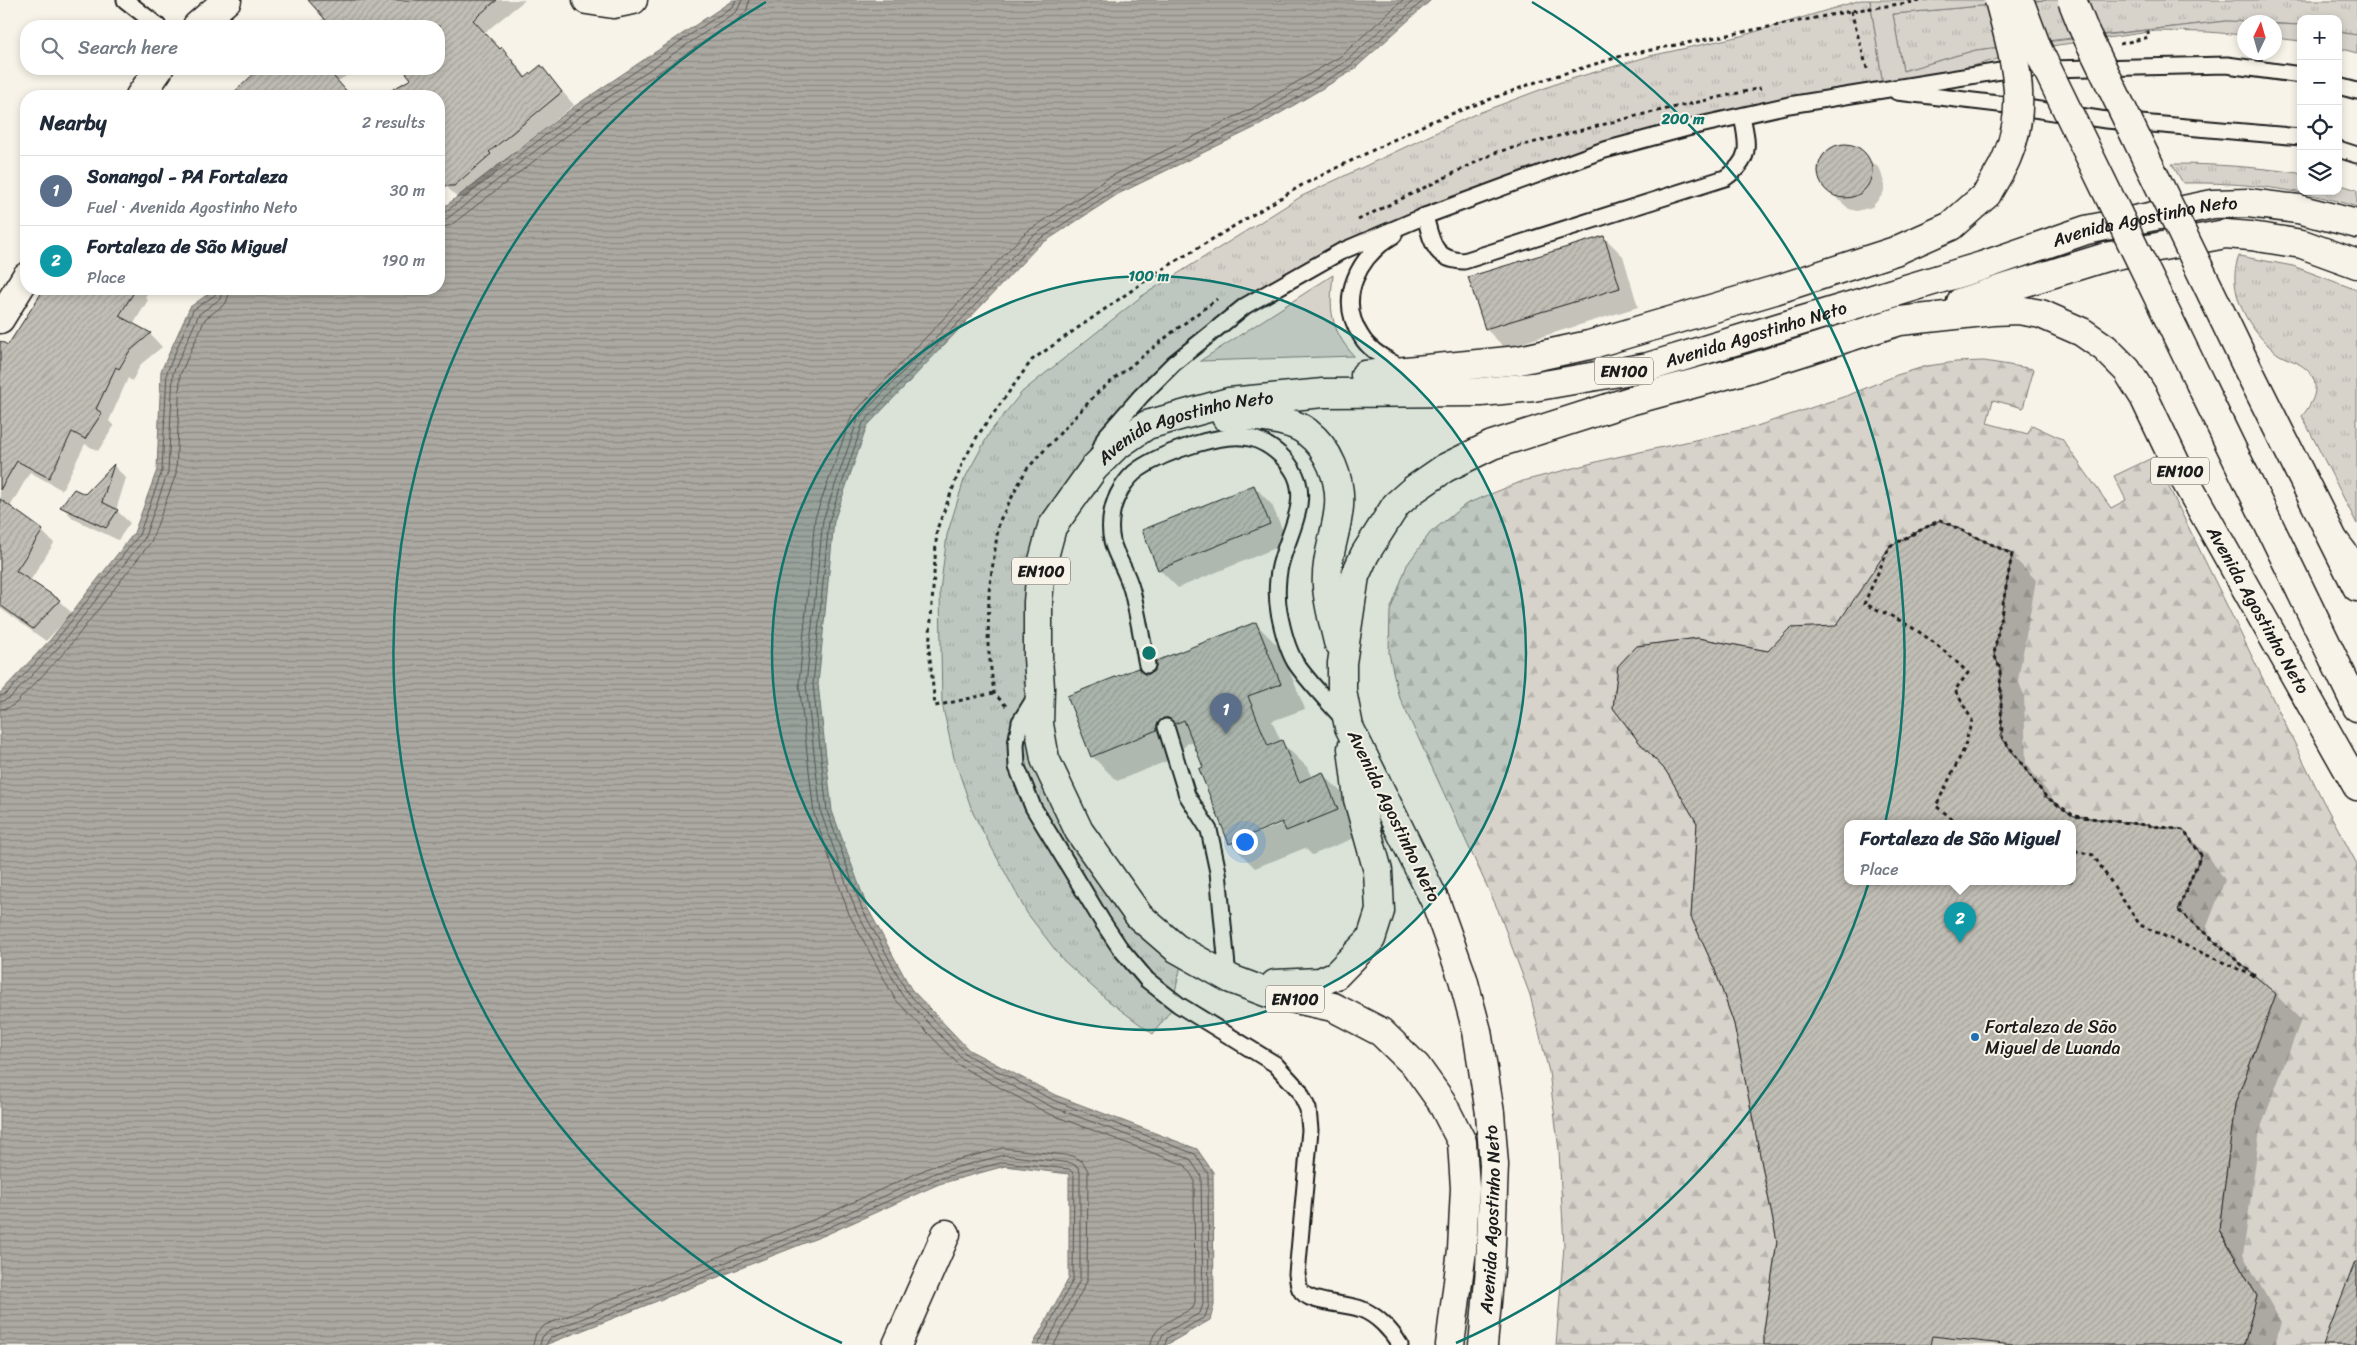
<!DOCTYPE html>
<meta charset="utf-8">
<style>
:root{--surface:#fff;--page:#f2f2f3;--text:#1f2937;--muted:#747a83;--line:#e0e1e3;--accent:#1f6fb2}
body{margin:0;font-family:Sriracha,sans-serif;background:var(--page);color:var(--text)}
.controls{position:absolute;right:15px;top:15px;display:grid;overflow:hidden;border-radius:10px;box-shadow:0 2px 8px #0003}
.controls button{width:45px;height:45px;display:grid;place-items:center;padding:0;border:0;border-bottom:1px solid var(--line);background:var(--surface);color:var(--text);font:25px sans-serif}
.compass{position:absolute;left:2237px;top:15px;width:45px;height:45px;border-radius:50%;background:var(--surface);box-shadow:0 2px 8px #0003;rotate:5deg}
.you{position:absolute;left:1244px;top:841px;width:18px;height:18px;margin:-12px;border:4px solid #fff;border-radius:50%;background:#1a73e8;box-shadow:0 0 0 8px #1a73e833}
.badge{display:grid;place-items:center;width:32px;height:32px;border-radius:50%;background:var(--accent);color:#fff;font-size:16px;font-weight:700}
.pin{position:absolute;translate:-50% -41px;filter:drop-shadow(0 1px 2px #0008)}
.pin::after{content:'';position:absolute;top:26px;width:18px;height:15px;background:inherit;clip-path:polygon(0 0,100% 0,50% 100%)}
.popup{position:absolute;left:1844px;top:820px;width:232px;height:65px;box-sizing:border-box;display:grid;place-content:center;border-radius:10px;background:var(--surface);filter:drop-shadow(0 1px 4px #0005);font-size:16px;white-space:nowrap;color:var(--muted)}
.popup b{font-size:19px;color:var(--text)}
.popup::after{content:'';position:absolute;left:50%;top:100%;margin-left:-10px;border:10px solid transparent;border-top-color:var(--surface)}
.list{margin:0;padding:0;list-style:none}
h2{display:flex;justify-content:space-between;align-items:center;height:65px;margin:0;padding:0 20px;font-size:21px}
h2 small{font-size:16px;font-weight:400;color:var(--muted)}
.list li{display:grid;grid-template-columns:32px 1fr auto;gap:15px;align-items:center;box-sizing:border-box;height:70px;padding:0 20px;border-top:1px solid var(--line)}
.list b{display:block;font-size:19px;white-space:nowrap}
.list p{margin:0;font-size:16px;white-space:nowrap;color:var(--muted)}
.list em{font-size:16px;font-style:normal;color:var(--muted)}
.icon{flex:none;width:28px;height:28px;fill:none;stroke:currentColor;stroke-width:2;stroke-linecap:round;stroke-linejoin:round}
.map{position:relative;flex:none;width:2357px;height:1345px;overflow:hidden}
.search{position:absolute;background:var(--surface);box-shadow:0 2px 8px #0003;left:20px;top:20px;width:425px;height:55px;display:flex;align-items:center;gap:12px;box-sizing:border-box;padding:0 18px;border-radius:20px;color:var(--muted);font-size:19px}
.panel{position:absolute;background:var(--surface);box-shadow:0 2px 8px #0003;left:20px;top:90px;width:425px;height:205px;border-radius:20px}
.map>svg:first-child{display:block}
</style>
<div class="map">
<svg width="2357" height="1345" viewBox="0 0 2357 1345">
<defs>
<pattern id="grass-tufts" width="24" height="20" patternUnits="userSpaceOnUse" patternTransform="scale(1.25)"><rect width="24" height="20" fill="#d7d3cb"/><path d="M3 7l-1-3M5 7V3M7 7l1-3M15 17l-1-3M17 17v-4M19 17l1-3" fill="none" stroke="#b8b5ae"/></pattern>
<pattern id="forest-firs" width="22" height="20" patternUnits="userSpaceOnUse" patternTransform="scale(1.25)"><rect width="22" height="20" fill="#d7d3cb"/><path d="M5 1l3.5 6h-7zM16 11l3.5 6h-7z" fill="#b8b5ae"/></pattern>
<pattern id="water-rules" width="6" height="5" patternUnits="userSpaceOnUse" patternTransform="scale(1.25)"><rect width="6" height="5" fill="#aca9a2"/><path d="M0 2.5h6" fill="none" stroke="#8b8983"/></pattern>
<pattern id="building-hatch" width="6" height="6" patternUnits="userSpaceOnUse" patternTransform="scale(1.25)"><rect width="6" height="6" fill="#c0beb5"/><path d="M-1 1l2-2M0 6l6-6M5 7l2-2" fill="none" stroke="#a4a39b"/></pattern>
</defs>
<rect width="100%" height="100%" fill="#f7f3e8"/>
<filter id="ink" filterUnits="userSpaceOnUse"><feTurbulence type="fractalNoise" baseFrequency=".02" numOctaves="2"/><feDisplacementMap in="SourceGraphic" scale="10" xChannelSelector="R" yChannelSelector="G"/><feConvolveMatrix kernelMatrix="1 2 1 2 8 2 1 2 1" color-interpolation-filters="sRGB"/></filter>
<g filter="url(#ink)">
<g fill="url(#grass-tufts)" stroke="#7a7874">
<path d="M1861 0H1870L1884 91 1691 127 1423 217 1245 306 1141 396 1046 547 1040 688 1079 831 1184 952 1171 1010 1153 1034 1106 999 1063 960 1027 913 973 813 954 758 942 703 940 591 947 535 964 480 990 432 1022 392 1142 296 1302 196 1473 115 1561 82 1650 56 1741 36Z"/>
<path d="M2046 0H2357V35L2338 32V19H2301V25L2226 21 2055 40 1976 50 1903 71 1893 14Z"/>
<path d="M2172 164C2215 164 2256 167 2298 173L2301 174V191H2338V184L2357 190V207C2300 189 2243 182 2183 183Z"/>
<path d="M2239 256 2293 266 2357 290V524L2302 416C2317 398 2323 378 2299 364 2292 360 2284 358 2278 354 2249 331 2225 291 2239 256Z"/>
</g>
<path fill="url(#forest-firs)" stroke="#7a7874" d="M1984 361 2034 369 2023 408 1993 400 1987 423 2028 434 2032 425 2062 439 2111 508 2126 500 2114 476 2154 457 2323 801 2357 864V1345H2244L2257 1296 2219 1229 2235 1104 2276 994 2178 910 2201 855 2184 830 2074 816 2046 797 2002 738 2000 669 1994 654 2012 554 1940 520 1890 546 1864 604 1829 631 1790 628 1768 651 1698 638 1637 646 1618 666 1613 708 1639 742 1666 771 1697 823 1691 917 1715 970 1734 1024 1777 1241 1764 1330V1345H1556L1564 1246 1559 1150 1549 1072 1530 995 1498 910 1398 694 1389 653 1390 611 1407 565 1430 533 1466 504 1523 481 1608 459 1754 427 1849 395 1897 375 1927 366 1956 362Z"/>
<g fill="#d7d3cb" stroke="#7a7874">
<path d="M1870 0H2046L1893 14 1903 71 1976 50 2226 21 2254 22H2244V35L2208 32 2156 31 2037 48 1884 91Z"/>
<path d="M2274 24 2301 25V41L2275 38Z"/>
<path d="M2338 32 2357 35V53L2338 48Z"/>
<path d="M1333 275C1329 310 1330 329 1354 356L1200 361Z"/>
</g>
<path fill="url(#water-rules)" stroke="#72716c" d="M733 0H1431L1352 71 1260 125 1118 194 1038 246 867 426 834 521 818 684 832 811 867 907 911 989 969 1050 1055 1095 1197 1149 1213 1172 1214 1305 1210 1320 1166 1345H1033L1069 1278V1174L1005 1166 939 1184 825 1235 545 1345H0V693L50 640 134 533 157 470 161 371 190 307 215 289H439V211L575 106Z"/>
<g fill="#0003" fill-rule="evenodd">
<path d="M319 0H525L484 33 514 61 527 78 541 67 574 105 500 165 502 167 466 198H458L439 179V96H383L412 79 407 72 410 69H439V26H314L325 17Z"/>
<path d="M261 69H358L338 81 351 96H232Z"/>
<path d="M1853 146 1880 169 1885 186 1883 194 1872 207 1857 211 1849 209 1823 185 1819 168 1827 152 1834 147Z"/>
<path d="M1604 237 1623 256 1638 307 1505 348 1486 329Z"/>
<path d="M46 289 54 295 58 289H150L145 297 148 300 133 325 150 334 162 347 141 364 132 381 128 378 109 421 114 426 98 451 85 444 62 490 30 472 10 507 42 531 54 543 30 581 59 601 72 613 46 641 0 608V372L3 356Z"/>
<path d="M114 466 126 478 116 510 130 523 118 540 74 519 62 507 86 495Z"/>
<path d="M1254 486 1272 505 1288 543 1178 588 1159 569Z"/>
<path d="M2011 555 2036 580 2018 680 2024 695 2026 764 2059 807 2074 818 2183 831 2209 857 2225 880 2204 934 2276 995 2301 1020 2260 1130 2243 1255 2281 1322 2275 1345H1766L1778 1241 1698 822 1667 770 1769 652 1837 627ZM1848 824H2072V882H1848Z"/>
<path d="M1255 623 1280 648 1305 709 1272 721 1281 742 1307 767 1312 778 1323 774 1348 799 1362 835 1312 855 1305 848 1255 868 1230 843 1194 742 1188 743 1181 750 1182 755 1117 781 1092 756 1143 675H1150ZM1288 819 1289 821 1241 840V838Z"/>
</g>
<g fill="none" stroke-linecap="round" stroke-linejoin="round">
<g stroke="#565452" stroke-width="1">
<path d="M439 214 444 213 578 110 733 6 736 0"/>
<path d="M439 221 448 218 582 115 737 11 742 0"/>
<path d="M439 228 451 225 586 121 741 17 747 10 749 0"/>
<path d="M0 696 6 694 53 644 139 535 162 471 167 372 193 310 215 295 217 289"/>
<path d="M0 702 10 698 58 648 144 539 168 472 173 373 199 314 220 299 223 289"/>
<path d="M0 709 8 708 15 704 64 653 151 542 176 474 180 375 205 319 226 303 231 289"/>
<path d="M533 1345 536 1333 545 1325 818 1218 933 1166 1003 1148 1073 1156 1083 1162 1088 1171 1087 1281 1054 1345"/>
<path d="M540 1345 542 1337 548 1332 821 1225 935 1173 1004 1155 1071 1163 1078 1167 1080 1172V1280L1046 1345"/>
<path d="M546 1345 550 1338 823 1230 937 1179 1004 1162 1069 1169 1074 1174 1073 1280 1038 1345"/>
<path d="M1151 1345C1152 1325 1178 1317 1193 1308L1195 1303 1194 1179 1185 1165 1047 1113 960 1066 895 999 849 914 814 814 799 683 815 518 852 415 1025 233 1108 178 1251 109 1341 56 1403 0"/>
<path d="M1158 1345 1163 1334 1200 1313 1203 1304 1201 1176 1190 1159 1050 1106 964 1060 902 995 856 911 821 813 806 684 823 520 858 419 1030 238 1112 184 1255 115 1345 62 1414 0"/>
<path d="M1165 1345 1167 1338 1205 1317 1209 1305 1208 1174 1195 1154 1053 1100 967 1055 907 992 862 909 827 811 813 684 829 521 863 423 1034 243 1115 190 1258 121 1349 67 1424 0"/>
</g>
</g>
<g fill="url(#building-hatch)" stroke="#1c1c1c" fill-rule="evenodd">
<path d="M308 0H497L473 20 500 49 502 47 525 78 541 65 562 92 489 152 491 154 454 186H439V96H381L411 79 403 69H439V26H331Z"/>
<path d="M259 69H327L351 96H230Z"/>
<circle cx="1845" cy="171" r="27"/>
<path d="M1604 236 1620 288 1485 329 1468 277Z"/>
<path d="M44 289H136L119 316 151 333 129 352 119 369 116 367 96 409 102 413 85 439 72 432 49 478 17 461 0 490V341L8 345Z"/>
<path d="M114 464 102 502 118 510 106 528 60 507 74 489 85 494Z"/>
<path d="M1254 485 1270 524 1158 570 1142 530Z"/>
<path d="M0 499 43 530 16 571 60 600 33 629 0 605Z"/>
<path d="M1940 520 2012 554 1994 654 2000 669 2002 738 2046 797 2074 816 2184 830 2201 855 2178 910 2276 994 2235 1104 2219 1230 2257 1296 2244 1345H2013L1932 1336 1930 1345H1764V1330L1777 1241 1734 1024 1715 970 1691 917 1697 823 1666 771 1639 742 1613 708 1618 666 1637 646 1698 638 1768 651 1790 628 1836 626 1890 546ZM1848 824H2072V882H1848Z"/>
<path d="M1256 622 1281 684 1248 696 1268 746 1282 740 1299 782 1323 772 1338 810 1286 831 1282 822 1229 844 1199 769 1203 767 1184 720 1175 724 1169 718H1163L1157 724V730L1091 757 1067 696 1138 668 1144 674H1149L1156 668V661Z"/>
<path d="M2355 1262H2357V1345H2323Z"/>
</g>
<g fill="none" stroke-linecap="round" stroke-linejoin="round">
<defs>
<g id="service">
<path d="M125 0 158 26"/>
<path d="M2338 86 2357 91"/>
<path d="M1897 92 2007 105 2106 120 2301 137"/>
<path d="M2338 149 2357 155"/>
<path d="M1425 216C1432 241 1433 260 1464 261L1725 178C1752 160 1748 145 1742 116"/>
<path d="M1394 235C1359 256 1336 298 1361 336 1370 352 1389 360 1403 369"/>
<path d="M1098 455 1105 437 1141 396 1174 363 1245 306 1340 252 1425 216 1601 151 1691 127 1789 105 2007 70 2227 65 2301 75"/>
<path d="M1147 665C1142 640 1138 615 1132 591 1124 559 1105 550 1112 512 1115 496 1126 478 1139 469 1164 452 1225 430 1254 439 1269 444 1284 456 1292 469 1311 497 1290 531 1282 559 1277 574 1276 596 1279 612 1282 628 1287 648 1295 662 1308 682 1328 701 1344 720"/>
<path d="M1036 696 1020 722 1016 744 1017 767 1033 807 1102 921 1120 948 1147 980 1179 1005 1275 1064 1299 1090 1308 1109 1310 1130 1297 1274C1298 1279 1298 1285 1300 1289 1307 1304 1346 1303 1361 1309 1377 1315 1391 1330 1400 1345"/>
<path d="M1166 727 1187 795 1209 830 1218 872 1228 977"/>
</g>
<g id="minor">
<path d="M587 0 613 4 633 0"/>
<path d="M197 26 227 0"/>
<path d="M140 96 159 69"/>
<path d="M0 319 26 277"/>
<path d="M897 1345 946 1234"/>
</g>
<g id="tertiary">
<path d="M2246 365 2357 587"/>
<path d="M2201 385 2357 707"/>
</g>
<g id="primary">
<path d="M1961 302 2106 257 2225 234 2251 236 2302 244 2357 264"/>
<path d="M1365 375 1519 360 1589 345 1775 290 1895 251 1951 226 1987 194"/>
<path d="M1226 417C1245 414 1292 419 1307 432 1329 449 1341 479 1339 506 1337 533 1325 558 1327 586 1328 604 1334 624 1338 642"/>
<path d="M2335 542 2357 571"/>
<path d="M1275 984 1320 982 1336 975 1371 939 1380 911 1378 871 1358 799 1352 748"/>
<path id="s1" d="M1450 1345 1462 1250 1465 1188 1462 1142 1441 1101 1416 1066 1381 1032 1333 1007 1268 993 1231 979 1176 948 1139 916 1079 831 1045 759 1039 724 1040 688 1038 657V602L1041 568 1052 527 1094 468 1115 447 1147 425 1229 402 1323 393 1481 392 1533 387 1648 367 1982 266 2086 230 2213 204 2248 203 2298 209 2357 224"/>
<path id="s2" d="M1483 1345 1490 1269 1494 1165 1490 1113 1477 1031 1463 979 1436 903 1349 727 1342 691V663L1355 576 1365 554 1396 505 1413 490 1445 468 1492 445 1633 400 1751 368 1900 321 1993 311 2018 310 2041 314 2082 332 2105 348 2127 370 2144 397 2176 464 2357 786"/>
</g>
</defs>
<use href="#service" stroke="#1c1c1c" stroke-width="19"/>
<use href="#minor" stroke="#1c1c1c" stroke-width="31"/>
<use href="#tertiary" stroke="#1c1c1c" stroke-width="31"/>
<use href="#primary" stroke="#1c1c1c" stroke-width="31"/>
<g stroke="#1c1c1c" stroke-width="3" stroke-dasharray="4 4" stroke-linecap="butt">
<path d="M1851 11 1868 72"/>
<path d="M2120 44 2149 37 2147 29"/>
<path d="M1358 220 1497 152 1640 115 1761 88"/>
<path d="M994 693 935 706 929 649 937 529 963 462 978 435 1032 360 1158 272 1302 185 1430 122 1536 82 1625 55 1851 11 1928 0"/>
<path d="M1006 706 994 693 988 645 989 591 999 522 1026 470 1098 392 1174 331 1217 299"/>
<path d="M1959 824 1936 806 1964 749 1972 720 1955 690 1968 673C1935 640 1907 621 1864 604L1890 546 1940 520 2012 554 1994 654 2000 669 2002 737 2046 797 2074 816 2184 830 2201 855 2178 910 2256 977 2140 925 2093 855 2072 850"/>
</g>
<use href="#service" stroke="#f7f3e8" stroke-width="15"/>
<use href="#minor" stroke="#f7f3e8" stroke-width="28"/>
<use href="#tertiary" stroke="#f7f3e8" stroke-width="28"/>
<use href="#primary" stroke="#f7f3e8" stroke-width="28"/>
<defs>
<g id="tertiary-bridge">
<path d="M2019 0 2037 48 2201 385"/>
<path d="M2072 0 2084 30 2246 365"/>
</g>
<path id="primary-bridge" d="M1987 194C1993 182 2002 170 2007 157 2030 103 2013 54 1999 0"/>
</defs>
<use href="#tertiary-bridge" stroke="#1c1c1c" stroke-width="31" stroke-linecap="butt"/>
<use href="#primary-bridge" stroke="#1c1c1c" stroke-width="31" stroke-linecap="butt"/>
<use href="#tertiary-bridge" stroke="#f7f3e8" stroke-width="28"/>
<use href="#primary-bridge" stroke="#f7f3e8" stroke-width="28"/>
</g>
</g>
<circle cx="1149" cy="653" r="377" fill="#0f766e" fill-opacity=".12"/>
<g fill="none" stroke="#0f766e" stroke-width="2.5">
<circle cx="1149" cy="653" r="377"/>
<path d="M842 1343A755 755 0 0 1 766 2M1532 2A755 755 0 0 1 1456 1343"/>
</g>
<circle fill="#1f6fb2" stroke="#f7f3e8" stroke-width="2" cx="1975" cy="1037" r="5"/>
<g text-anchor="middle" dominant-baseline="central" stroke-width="4" stroke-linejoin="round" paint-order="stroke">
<g fill="#f7f3e8" stroke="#5e5c59" stroke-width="1">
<rect x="1595" y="357.5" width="58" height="27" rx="4"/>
<rect x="2151" y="457.5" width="58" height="27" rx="4"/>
<rect x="1012" y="557.5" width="58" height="27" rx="4"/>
<rect x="1266" y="985.5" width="58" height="27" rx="4"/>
</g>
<g font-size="16" font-weight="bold" fill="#1c1c1c">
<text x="1624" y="371">EN100</text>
<text x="2180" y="471">EN100</text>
<text x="1041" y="571">EN100</text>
<text x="1295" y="999">EN100</text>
</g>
<g font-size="18" fill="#1c1c1c" stroke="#f7f3e8">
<text stroke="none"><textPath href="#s1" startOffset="2198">Avenida Agostinho Neto</textPath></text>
<text stroke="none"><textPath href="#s1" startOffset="1792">Avenida Agostinho Neto</textPath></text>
<text stroke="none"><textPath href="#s1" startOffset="1208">Avenida Agostinho Neto</textPath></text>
<text stroke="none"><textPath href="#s2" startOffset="1941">Avenida Agostinho Neto</textPath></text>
<text transform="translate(1394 816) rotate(64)">Avenida Agostinho Neto</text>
<text stroke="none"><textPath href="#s2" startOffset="126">Avenida Agostinho Neto</textPath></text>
</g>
<g font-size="18" fill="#1c1c1c" stroke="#f7f3e8" text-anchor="start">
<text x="1985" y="1027">Fortaleza de São<tspan x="1985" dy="21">Miguel de Luanda</tspan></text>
</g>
</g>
<circle cx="1149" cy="653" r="8" fill="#0f766e" stroke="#f7f3e8" stroke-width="2.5"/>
<g font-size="15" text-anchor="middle" font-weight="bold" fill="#0f766e" stroke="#f7f3e8" stroke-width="4" stroke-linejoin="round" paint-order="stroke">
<text x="1683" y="124">200 m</text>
<text x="1149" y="281">100 m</text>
</g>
</svg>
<div class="controls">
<button>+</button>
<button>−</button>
<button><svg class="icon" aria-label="locate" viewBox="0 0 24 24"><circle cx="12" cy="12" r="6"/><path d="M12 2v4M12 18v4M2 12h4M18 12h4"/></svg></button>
<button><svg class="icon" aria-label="layers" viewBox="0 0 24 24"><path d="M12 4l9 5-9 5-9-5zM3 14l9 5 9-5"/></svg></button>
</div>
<svg class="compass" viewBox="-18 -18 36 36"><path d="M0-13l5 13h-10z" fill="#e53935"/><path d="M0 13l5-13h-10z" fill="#747a83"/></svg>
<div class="you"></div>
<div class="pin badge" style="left:1226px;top:734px;background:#5c6f8a">1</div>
<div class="pin badge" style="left:1960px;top:943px;background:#0f9aa8">2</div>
<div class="popup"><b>Fortaleza de São Miguel</b>Place</div>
<div class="search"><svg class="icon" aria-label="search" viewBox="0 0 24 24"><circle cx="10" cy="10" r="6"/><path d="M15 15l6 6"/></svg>Search here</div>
<section class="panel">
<h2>Nearby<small>2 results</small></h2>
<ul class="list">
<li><span class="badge" style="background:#5c6f8a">1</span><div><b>Sonangol - PA Fortaleza</b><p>Fuel · Avenida Agostinho Neto</p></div><em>30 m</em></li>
<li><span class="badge" style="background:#0f9aa8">2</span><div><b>Fortaleza de São Miguel</b><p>Place</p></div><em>190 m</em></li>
</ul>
</section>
</div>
